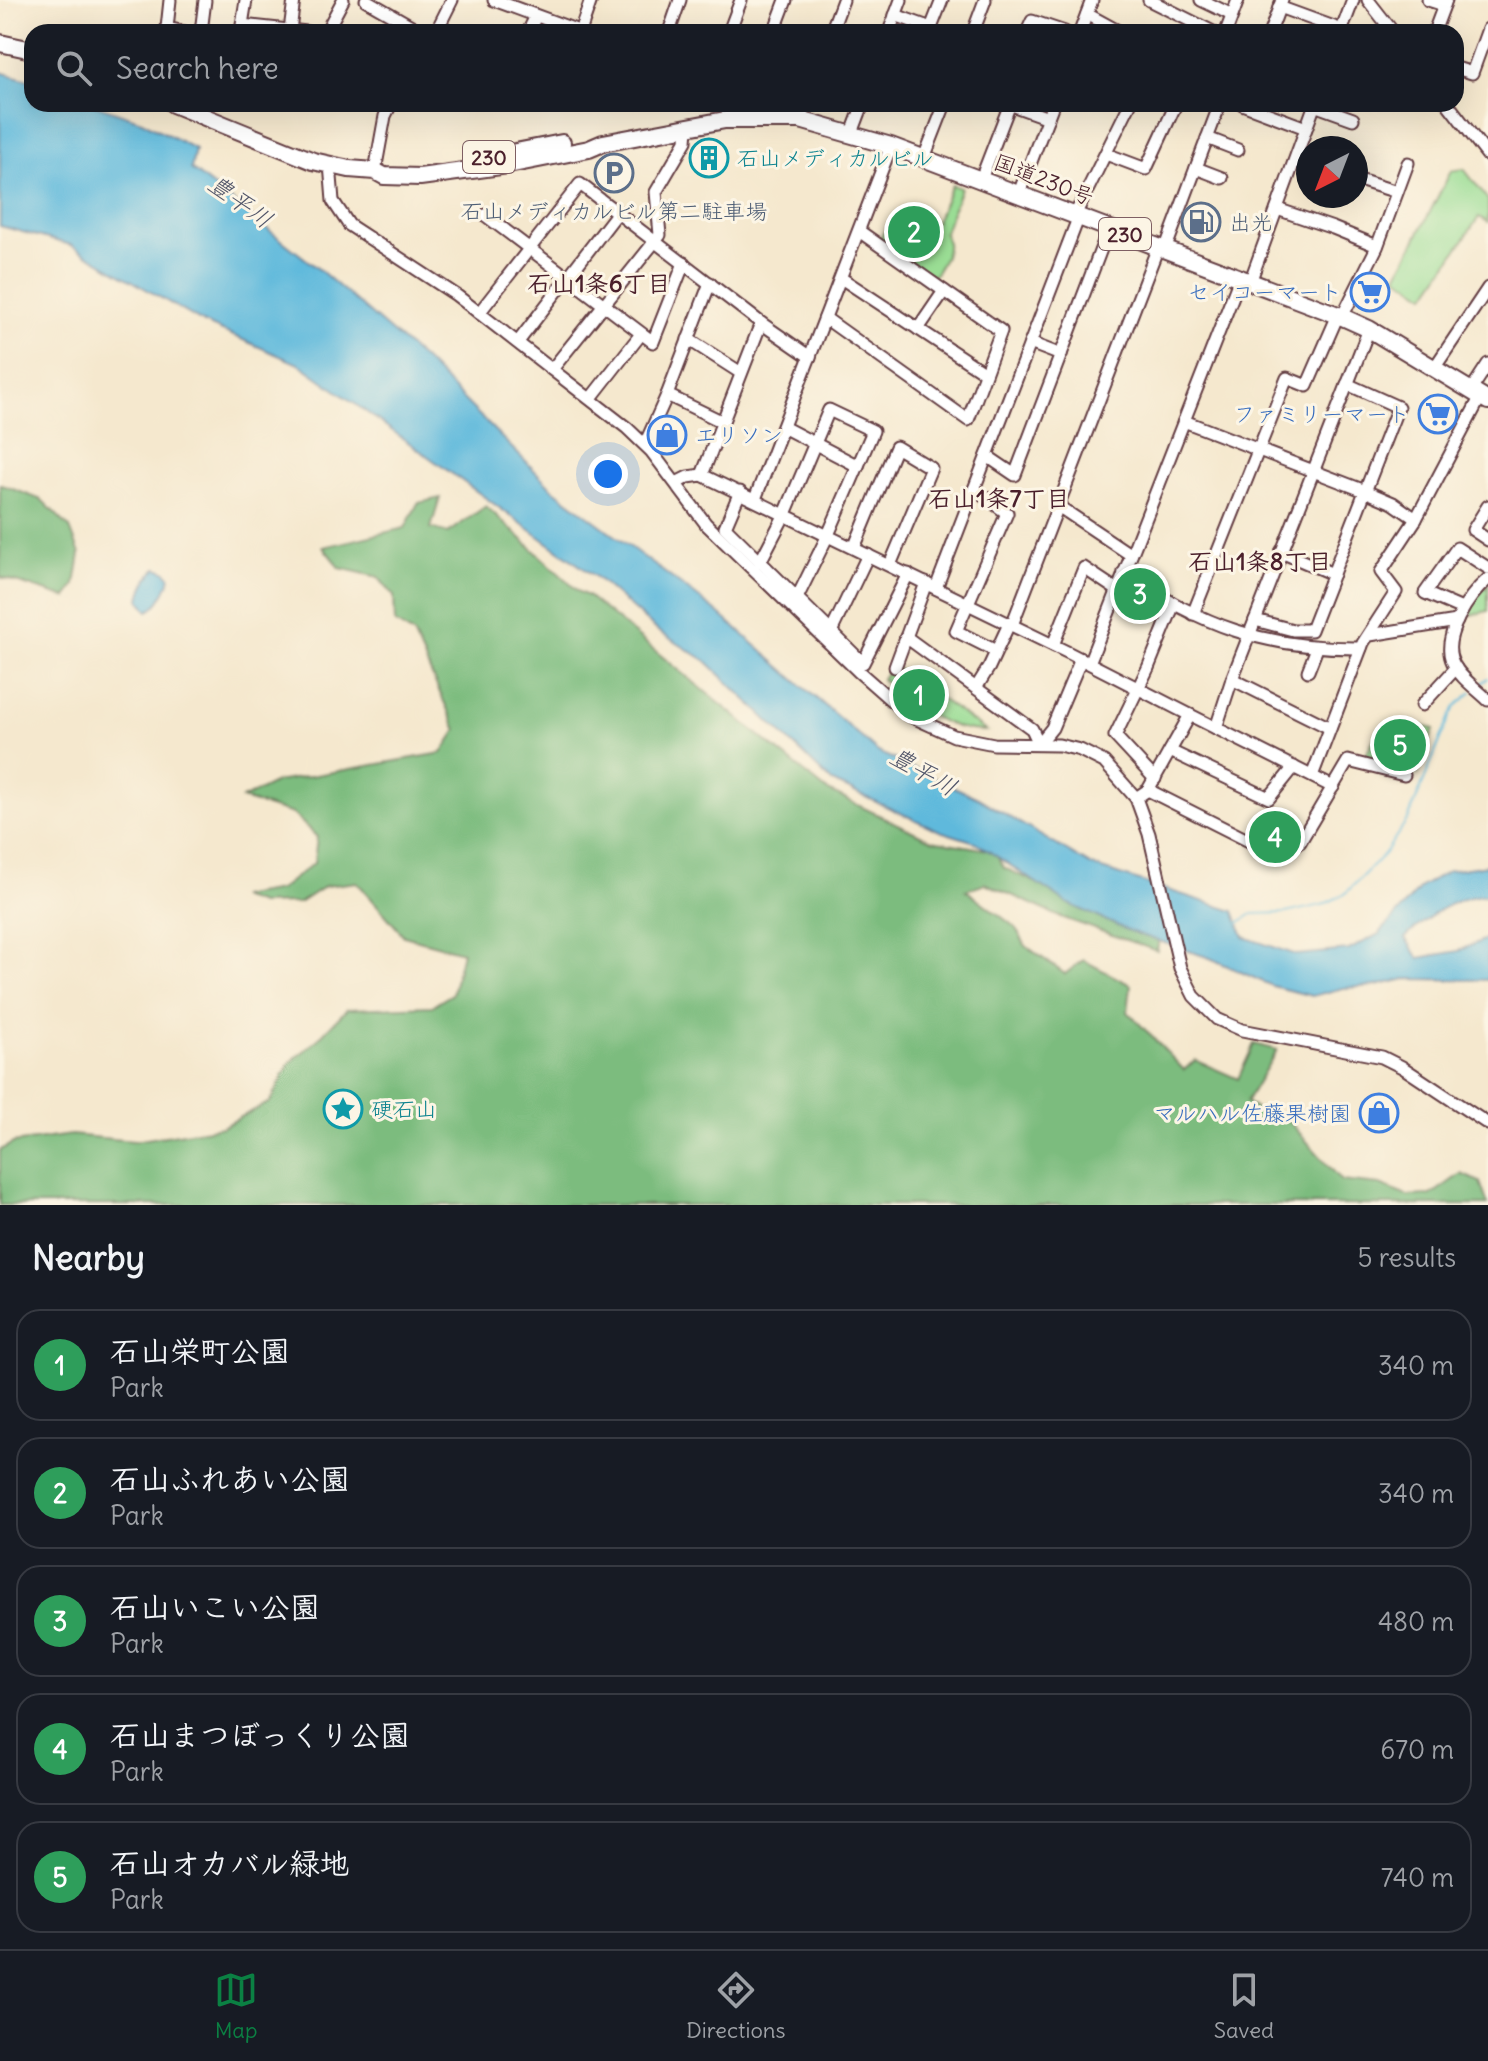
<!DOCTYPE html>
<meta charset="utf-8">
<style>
:root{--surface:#171b24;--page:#20242c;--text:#f1f3f6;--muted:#9ea1a6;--line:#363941;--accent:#0b8043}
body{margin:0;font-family:Delius,"Klee One",sans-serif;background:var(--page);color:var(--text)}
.compass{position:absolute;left:1296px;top:136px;width:72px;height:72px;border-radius:50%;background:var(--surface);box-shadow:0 8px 32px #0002;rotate:222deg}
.you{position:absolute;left:608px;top:474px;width:28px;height:28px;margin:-20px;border:6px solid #fff;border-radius:50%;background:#1a73e8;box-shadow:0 0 0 12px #1a73e833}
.badge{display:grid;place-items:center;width:52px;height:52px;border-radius:50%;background:var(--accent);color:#fff;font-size:26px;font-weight:700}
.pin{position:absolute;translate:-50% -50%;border:4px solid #fff;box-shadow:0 2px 8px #0006}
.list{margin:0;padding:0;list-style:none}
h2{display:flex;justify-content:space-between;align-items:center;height:104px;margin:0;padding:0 32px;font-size:34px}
h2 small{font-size:26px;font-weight:400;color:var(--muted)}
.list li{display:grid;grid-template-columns:52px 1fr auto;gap:24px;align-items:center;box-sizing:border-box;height:112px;margin:0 16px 16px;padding:0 16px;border:2px solid var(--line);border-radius:24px}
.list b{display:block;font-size:30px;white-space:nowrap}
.list p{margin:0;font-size:26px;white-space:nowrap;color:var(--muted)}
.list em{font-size:26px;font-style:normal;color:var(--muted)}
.icon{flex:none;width:44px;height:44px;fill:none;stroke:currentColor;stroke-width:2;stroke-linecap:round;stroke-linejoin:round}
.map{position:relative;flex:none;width:1488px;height:1205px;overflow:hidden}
.search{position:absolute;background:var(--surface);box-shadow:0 8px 32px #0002;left:24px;right:24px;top:24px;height:88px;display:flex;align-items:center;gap:20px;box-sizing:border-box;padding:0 28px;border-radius:24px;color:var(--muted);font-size:30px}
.sheet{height:744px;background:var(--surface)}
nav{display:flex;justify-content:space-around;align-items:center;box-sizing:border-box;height:112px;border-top:2px solid var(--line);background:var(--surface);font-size:22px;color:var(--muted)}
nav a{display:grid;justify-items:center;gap:4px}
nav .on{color:var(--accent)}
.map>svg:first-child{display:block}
</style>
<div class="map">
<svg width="1488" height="1205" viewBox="0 0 1488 1205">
<rect width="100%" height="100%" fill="#fcf5e5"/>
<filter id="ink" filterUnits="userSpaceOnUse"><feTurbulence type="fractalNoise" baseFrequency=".0125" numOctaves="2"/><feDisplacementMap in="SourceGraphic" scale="16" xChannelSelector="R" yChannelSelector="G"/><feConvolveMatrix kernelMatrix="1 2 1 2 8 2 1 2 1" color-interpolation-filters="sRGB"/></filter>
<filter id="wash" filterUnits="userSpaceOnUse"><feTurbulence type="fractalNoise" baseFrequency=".006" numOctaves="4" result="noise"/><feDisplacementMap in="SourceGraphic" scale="32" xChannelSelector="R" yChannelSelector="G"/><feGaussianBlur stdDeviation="1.8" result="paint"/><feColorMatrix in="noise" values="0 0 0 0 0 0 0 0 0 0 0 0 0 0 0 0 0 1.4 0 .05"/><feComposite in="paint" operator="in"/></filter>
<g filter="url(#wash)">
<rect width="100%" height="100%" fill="#f5e8ce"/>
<g fill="#9add94" stroke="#727e60" stroke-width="2">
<path d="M1464 169 1488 200V222L1479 217 1426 295 1397 276 1451 171Z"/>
<path d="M952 185 961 188 944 233C953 249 941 264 933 277L878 241 896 214 932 230Z"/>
<path d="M1488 584V611L1472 615 1464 612Z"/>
<path d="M890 666 898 669 986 731C944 732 913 704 882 679Z"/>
<path d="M1406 723 1434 729 1418 774 1363 759 1379 730Z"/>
</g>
<g fill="#7bbc7e" stroke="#626e54" stroke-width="2">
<path d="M0 484 42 500 70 528 80 554 75 585 67 598 0 577Z"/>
<path d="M440 498 431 528 448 533 486 506 579 592 588 596 826 790 931 840 994 851 1004 868 1159 938 1157 951 1058 916 985 883 966 890 1015 927 1026 946 1065 974 1083 960 1131 985 1128 1012 1184 1070 1195 1060 1238 1079 1254 1044 1277 1050 1246 1102 1257 1109 1288 1120 1342 1181 1380 1185 1407 1196 1431 1195 1461 1174 1480 1182 1488 1205H0V1150L13 1143 71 1135 134 1141 222 1127 270 1102 290 1063 317 1040 347 1009 432 1006 452 994 462 952 404 936 357 882 325 886 299 903 260 904 239 897 279 890 314 863 317 837 293 814 242 799 276 782 442 753 457 730 413 634 395 623 394 596 378 577 340 568 323 547 405 528 418 503Z"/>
</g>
<g fill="#5eb9dc" stroke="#546c84" stroke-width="2">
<path d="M0 72 32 81V104H93L142 121 195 149 191 169 321 271 423 359 554 490 716 611 878 752 978 798 1092 866 1234 911 1244 937 1297 955 1349 950 1379 934 1421 887 1448 871 1488 865V895C1454 895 1429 916 1405 938L1419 958 1458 951 1488 938V980L1406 979 1376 986 1343 988 1312 996 1272 986 1210 958 1129 931 1067 903 975 842 940 831 832 782 706 661 658 631 597 578 301 365 204 323 71 245 0 226Z"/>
<path d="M157 568 165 571 170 576C169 587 158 607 148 611L140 600C141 590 149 574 157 568Z"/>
</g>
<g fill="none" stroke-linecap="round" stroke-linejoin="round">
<g stroke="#5eb9dc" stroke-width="2">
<path d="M1480 685 1488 678"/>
<path d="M1237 924 1252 914 1286 913 1322 905 1345 894 1385 853 1409 817 1448 721 1455 707 1472 692"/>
</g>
</g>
</g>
<g filter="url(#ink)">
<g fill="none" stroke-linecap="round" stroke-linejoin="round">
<defs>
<g id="minor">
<path d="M170 0 167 28 185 32"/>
<path d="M246 0 242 25 307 32"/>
<path d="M366 0 422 32"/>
<path d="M494 0 581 32"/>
<path d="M1149 0 1213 32"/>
<path d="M1201 0 1232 15"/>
<path d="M1368 0 1393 32"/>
<path d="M1428 0 1444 5"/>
<path d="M1279 7 1342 30"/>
<path d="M1087 14 1120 32"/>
<path d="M895 15 931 28 942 0"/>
<path d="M290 30 294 0"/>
<path d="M201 32 205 0"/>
<path d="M326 32 343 0"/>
<path d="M436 32 452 0"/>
<path d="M528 32 536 16"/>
<path d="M580 32 591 0"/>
<path d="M669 32 680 0"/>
<path d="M729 32 741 0"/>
<path d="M774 32 786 0"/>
<path d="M831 32 843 0"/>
<path d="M889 32 901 0"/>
<path d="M973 32 985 0"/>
<path d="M1027 32 1032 21 1065 32"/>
<path d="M1080 32 1092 0"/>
<path d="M1226 32 1238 0"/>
<path d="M1270 32 1282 0"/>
<path d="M1341 32 1353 0"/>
<path d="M1434 32 1446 0"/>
<path d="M1456 68 1472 73 1488 29"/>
<path d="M723 104 743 118"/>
<path d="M1009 104 1048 118"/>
<path d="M1242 104 1306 128"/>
<path d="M1448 104 1488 156"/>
<path d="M1314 105 1353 119"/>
<path d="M800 120 805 104"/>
<path d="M852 133 863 104"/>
<path d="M1207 138 1238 150"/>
<path d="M1106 154 1146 169 1176 104"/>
<path d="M924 158 945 104"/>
<path d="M330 164 333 201 349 225 456 295 627 428 651 451 706 524 858 671 908 715 954 736 994 744 1059 745 1080 750 1104 762 1136 798 1149 834 1180 968 1194 996 1217 1019 1242 1030 1382 1057 1402 1067 1488 1124"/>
<path d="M1196 168 1222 178"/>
<path d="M375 171 385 116 391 104"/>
<path d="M981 179 1010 104"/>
<path d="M1356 179 1397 192"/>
<path d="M1019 193 1053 104"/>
<path d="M1277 209 1333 228 1377 246"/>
<path d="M485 215 653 342 684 263"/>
<path d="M1075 215 1130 104"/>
<path d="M1165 250 1220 104"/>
<path d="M841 278 985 373"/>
<path d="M1250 282 1315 104"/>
<path d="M479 313 580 184 761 323 810 357"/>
<path d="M1342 317 1377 247 1408 163"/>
<path d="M825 318 968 420 1001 331 859 231"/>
<path d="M918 329 944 291"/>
<path d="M688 339 741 373"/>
<path d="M518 342 618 212"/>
<path d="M1030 343 1061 355"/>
<path d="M1435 367 1488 288"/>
<path d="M553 368 660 235 656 192 686 141 687 127"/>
<path d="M1471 390 1488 364"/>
<path d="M667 395 723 422"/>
<path d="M591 398 641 334"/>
<path d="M1184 421 1365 491 1393 503 1416 519"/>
<path d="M783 427 858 466"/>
<path d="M645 444 667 395 710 283"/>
<path d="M987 456 1015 475 1109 228"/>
<path d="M702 475 761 323"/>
<path d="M676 483 688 477 702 475 1069 653 1190 715 1148 790 1136 798"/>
<path d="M974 489 1007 513 956 631 996 651"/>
<path d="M740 492 725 527 863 663 908 574"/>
<path d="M755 499 891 146"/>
<path d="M1058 506 1131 555"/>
<path d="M1488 506 1473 530 1488 540"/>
<path d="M854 548 896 447 931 468 890 565"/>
<path d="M1281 552 1333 574"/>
<path d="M760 562 785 514 829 410 873 431 828 535 797 598"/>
<path d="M1124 572C1200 626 1267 649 1361 648"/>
<path d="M1488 579C1469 595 1440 638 1453 663 1460 678 1477 689 1488 700"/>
<path d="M936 588 1079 216"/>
<path d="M1462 609 1425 593 1457 548 1488 568"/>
<path d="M1193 614 1287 378 1307 386 1338 315"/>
<path d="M1255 620 1293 630H1311L1398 407 1347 384"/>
<path d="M1012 625 1158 247"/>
<path d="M831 632 868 555"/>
<path d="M1370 635 1457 621"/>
<path d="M906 637 1032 729 1039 744 1052 728 1081 659"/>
<path d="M1053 645 1084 568 1117 590"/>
<path d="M1089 663 1240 278"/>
<path d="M895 667 926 583"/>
<path d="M1308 671 1317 648"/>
<path d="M1232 679 1330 728"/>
<path d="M976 688 989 667 1009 624"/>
<path d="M1422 705 1456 668"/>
<path d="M1190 715 1333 787"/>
<path d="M1216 728 1232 679 1369 329"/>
<path d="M1170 751 1269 798 1294 767"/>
<path d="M1312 776 1363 643 1396 592 1381 572 1416 519 1481 396"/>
<path d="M1155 779 1115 736 1148 668 1174 604"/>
<path d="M1148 790 1271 852 1300 842 1348 761 1404 775"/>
</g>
<g id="highway">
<path d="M0 43 32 50"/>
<path d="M173 104 313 161 349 169 375 171 384 176 420 177 508 165 589 149 603 143 725 120H800L891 146 1338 315 1369 329 1488 401"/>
<path d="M475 160 562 143"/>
</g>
</defs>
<use href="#minor" stroke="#643d43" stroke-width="15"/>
<use href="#highway" stroke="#643d43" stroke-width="20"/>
<use href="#minor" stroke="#fff" stroke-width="11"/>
<use href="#highway" stroke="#fff" stroke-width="16"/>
</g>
</g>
<defs>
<symbol id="building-ring" viewBox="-11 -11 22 22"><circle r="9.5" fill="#fcf5e5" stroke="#0f9aa8" stroke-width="1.5"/><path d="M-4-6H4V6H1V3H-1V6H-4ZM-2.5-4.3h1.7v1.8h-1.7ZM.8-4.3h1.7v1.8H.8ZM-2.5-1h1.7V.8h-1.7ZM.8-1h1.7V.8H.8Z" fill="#0f9aa8"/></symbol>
<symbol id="parking-ring" viewBox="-11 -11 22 22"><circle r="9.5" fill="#fcf5e5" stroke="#5c6f8a" stroke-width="1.5"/><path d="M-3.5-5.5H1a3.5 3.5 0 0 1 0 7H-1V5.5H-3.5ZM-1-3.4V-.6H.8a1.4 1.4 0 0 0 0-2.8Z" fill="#5c6f8a"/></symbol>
<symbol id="fuel-ring" viewBox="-11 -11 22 22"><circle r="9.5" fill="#fcf5e5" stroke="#5c6f8a" stroke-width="1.5"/><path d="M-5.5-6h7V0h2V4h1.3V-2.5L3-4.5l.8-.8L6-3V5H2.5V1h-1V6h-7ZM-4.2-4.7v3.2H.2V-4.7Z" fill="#5c6f8a"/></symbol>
<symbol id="supermarket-ring" viewBox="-11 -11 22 22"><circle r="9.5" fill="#fcf5e5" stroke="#3f7fe0" stroke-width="1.5"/><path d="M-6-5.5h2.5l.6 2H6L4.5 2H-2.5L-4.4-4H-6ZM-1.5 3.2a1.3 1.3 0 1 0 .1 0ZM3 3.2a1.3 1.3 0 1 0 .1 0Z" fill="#3f7fe0"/></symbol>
<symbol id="shop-ring" viewBox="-11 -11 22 22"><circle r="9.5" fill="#fcf5e5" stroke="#3f7fe0" stroke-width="1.5"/><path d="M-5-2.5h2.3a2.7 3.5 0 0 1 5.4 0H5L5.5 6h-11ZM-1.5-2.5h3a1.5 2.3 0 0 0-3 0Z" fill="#3f7fe0"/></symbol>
<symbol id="sight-ring" viewBox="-11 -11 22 22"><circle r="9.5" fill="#fcf5e5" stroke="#0f9aa8" stroke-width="1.5"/><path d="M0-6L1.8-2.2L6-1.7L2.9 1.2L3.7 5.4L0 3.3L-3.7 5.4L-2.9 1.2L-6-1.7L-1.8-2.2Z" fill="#0f9aa8"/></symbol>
</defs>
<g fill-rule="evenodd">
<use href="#building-ring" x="687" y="136" width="44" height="44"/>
<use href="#parking-ring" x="592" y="151" width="44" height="44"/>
<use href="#fuel-ring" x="1179" y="200" width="44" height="44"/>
<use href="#supermarket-ring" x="1348" y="270" width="44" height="44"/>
<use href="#supermarket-ring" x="1416" y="392" width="44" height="44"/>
<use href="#shop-ring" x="645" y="413" width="44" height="44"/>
<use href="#sight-ring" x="321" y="1087" width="44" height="44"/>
<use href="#shop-ring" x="1357" y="1091" width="44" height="44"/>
</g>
<g text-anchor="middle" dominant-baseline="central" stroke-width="6" stroke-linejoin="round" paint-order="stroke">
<g fill="#fcf5e5" stroke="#7f5f63" stroke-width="2">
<rect x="463" y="141" width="52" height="32" rx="6"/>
<rect x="1099" y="218" width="52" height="32" rx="6"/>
</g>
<g font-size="20" font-weight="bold" fill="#4a1f2b">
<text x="489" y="157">230</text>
<text x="1125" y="234">230</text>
</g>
<g font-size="22" fill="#0d838f" stroke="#fcf5e5" text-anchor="start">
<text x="737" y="158">石山メディカルビル</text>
<text x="371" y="1109">硬石山</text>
</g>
<g font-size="22" fill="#4a1f2b" stroke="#fcf5e5">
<text transform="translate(1044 179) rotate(21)">国道230号</text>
</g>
<g font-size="22" fill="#4e5e75" stroke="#fcf5e5">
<text x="614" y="211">石山メディカルビル第二駐車場</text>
<text x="1229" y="222" text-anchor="start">出光</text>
</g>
<g font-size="22" fill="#366cbe" stroke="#fcf5e5" text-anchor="end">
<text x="1342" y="292">セイコーマート</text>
<text x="1410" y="414">ファミリーマート</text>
<text x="695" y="435" text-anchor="start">エリソン</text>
<text x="1351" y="1113">マルハル佐藤果樹園</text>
</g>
<g font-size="24" font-style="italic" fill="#515569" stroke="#fcf5e5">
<text transform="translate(241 201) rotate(36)">豊平川</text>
<text transform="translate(924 771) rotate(30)">豊平川</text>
</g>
<g font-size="24" font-weight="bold" fill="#4a1f2b" stroke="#fcf5e5">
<text x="599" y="283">石山1条6丁目</text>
<text x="999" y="498">石山1条7丁目</text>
<text x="1260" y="561">石山1条8丁目</text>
</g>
</g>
</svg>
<svg class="compass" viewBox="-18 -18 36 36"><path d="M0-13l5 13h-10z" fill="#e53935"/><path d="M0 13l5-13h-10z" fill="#9ea1a6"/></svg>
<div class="you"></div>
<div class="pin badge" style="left:919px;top:695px;background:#2e9e5b">1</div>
<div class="pin badge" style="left:914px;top:232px;background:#2e9e5b">2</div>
<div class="pin badge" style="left:1140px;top:594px;background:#2e9e5b">3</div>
<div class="pin badge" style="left:1275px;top:837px;background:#2e9e5b">4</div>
<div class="pin badge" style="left:1400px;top:745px;background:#2e9e5b">5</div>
<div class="search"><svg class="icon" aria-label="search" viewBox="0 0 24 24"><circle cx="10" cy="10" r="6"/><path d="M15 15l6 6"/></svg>Search here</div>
</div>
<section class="sheet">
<h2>Nearby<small>5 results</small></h2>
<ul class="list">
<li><span class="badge" style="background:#2e9e5b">1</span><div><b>石山栄町公園</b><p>Park</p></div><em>340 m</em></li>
<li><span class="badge" style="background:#2e9e5b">2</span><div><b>石山ふれあい公園</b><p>Park</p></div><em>340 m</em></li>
<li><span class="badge" style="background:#2e9e5b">3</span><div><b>石山いこい公園</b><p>Park</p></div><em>480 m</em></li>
<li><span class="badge" style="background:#2e9e5b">4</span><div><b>石山まつぼっくり公園</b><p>Park</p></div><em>670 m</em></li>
<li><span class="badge" style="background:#2e9e5b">5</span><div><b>石山オカバル緑地</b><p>Park</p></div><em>740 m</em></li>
</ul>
</section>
<nav>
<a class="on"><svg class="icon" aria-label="map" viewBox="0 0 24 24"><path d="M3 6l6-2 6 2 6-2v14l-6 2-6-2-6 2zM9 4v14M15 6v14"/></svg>Map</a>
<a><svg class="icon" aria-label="directions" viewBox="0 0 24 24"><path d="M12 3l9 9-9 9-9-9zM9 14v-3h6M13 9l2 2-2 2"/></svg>Directions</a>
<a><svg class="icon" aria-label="saved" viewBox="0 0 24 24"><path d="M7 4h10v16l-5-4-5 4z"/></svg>Saved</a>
</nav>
